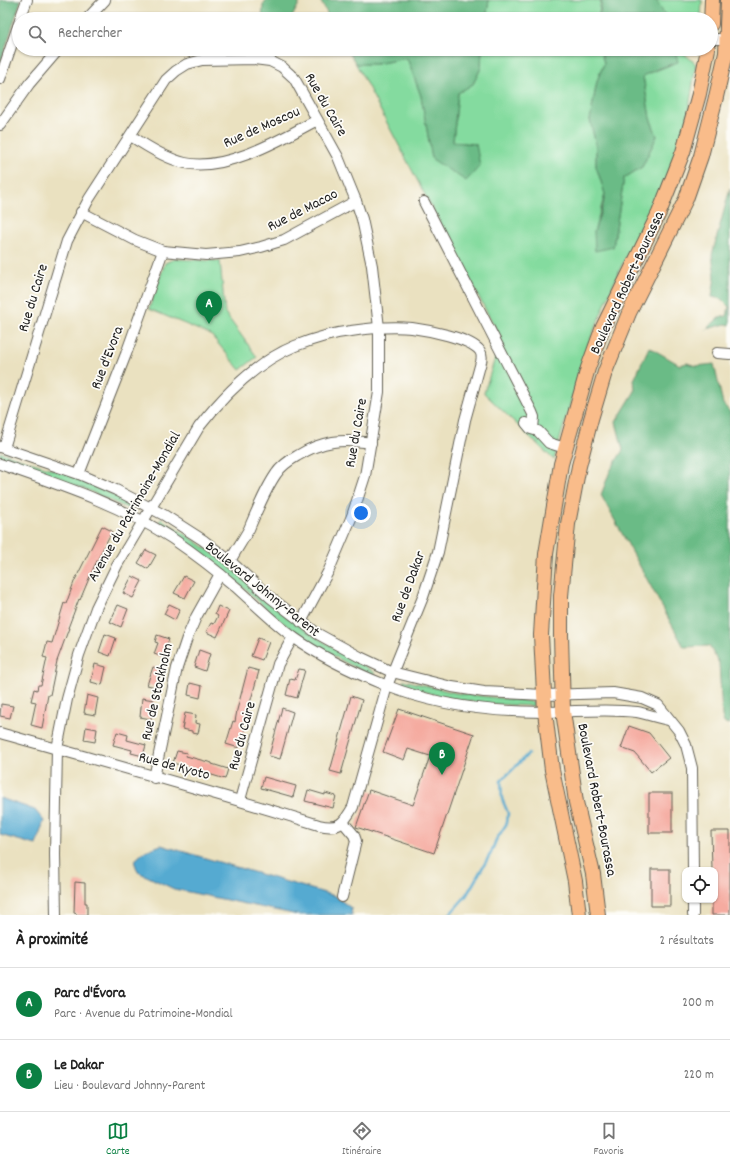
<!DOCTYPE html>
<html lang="fr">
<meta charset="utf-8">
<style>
:root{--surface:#fff;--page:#f6f6f6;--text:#222;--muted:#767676;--line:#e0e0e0;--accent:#0b8043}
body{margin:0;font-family:Dekko,sans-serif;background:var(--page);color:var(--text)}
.controls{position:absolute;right:12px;bottom:12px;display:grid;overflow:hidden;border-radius:8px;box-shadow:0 1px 3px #0004}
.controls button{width:36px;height:36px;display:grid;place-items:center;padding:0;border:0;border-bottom:1px solid var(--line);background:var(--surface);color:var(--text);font:20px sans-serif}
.you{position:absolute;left:361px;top:513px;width:14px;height:14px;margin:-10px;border:3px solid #fff;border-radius:50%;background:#1a73e8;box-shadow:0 0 0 6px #1a73e833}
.badge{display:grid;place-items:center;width:26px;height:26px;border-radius:50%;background:var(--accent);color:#fff;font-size:13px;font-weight:700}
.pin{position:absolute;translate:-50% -33px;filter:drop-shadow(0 1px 2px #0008)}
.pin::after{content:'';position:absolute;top:21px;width:14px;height:12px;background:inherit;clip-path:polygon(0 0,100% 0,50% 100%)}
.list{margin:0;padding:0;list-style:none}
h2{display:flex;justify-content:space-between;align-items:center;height:52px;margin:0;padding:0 16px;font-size:17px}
h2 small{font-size:13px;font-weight:400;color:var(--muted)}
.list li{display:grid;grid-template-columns:26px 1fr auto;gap:12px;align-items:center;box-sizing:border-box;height:72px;padding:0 16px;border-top:1px solid var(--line)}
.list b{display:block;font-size:15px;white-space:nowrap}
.list p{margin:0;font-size:13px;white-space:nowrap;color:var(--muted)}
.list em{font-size:13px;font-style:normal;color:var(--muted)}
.icon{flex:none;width:22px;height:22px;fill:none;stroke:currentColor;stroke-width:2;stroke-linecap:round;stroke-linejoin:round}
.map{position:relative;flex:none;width:730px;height:915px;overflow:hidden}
.search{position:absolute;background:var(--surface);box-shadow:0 1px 3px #0004;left:12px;right:12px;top:12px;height:44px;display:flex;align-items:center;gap:10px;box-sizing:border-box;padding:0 14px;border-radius:22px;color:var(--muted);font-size:15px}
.sheet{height:196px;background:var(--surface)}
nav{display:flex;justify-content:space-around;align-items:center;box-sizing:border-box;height:56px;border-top:1px solid var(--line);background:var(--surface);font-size:11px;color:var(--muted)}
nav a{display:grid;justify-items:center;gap:2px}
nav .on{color:var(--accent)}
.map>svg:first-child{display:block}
</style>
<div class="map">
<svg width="730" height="915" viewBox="0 0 730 915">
<rect width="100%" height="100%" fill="#fdfcf7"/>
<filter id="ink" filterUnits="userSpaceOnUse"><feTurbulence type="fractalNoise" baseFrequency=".025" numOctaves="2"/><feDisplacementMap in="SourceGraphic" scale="8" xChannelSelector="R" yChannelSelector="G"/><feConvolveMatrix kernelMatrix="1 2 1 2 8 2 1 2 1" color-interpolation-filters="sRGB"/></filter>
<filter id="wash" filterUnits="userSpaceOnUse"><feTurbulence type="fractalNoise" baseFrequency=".012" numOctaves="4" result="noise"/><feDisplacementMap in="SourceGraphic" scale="16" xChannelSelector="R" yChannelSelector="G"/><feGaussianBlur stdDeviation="0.9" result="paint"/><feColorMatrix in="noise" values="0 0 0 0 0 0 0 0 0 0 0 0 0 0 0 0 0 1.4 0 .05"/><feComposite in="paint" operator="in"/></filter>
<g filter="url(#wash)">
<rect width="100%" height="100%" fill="#eae1c0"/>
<g fill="#84db9f" stroke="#507c5e">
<path d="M489 0H601L598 19H486Z"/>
<path d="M656 0H702L701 18 633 19 667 18Z"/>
<path d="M482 49H600L604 63 597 81 590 120 596 145V166L605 194 594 232 613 247 624 178 642 167 657 136 650 118 643 76 670 65 675 49H673H679L696 64 685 134 656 200 620 269 585 352 554 460 484 393 501 339 356 64H376L407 58 421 96 432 158 476 144 453 142 458 93 473 84 481 68Z"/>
<path d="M174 259 220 261 225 313 257 357 240 370 211 335 149 309 165 263Z"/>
<path d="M0 452C44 467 96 480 133 507L131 510 85 489 0 459Z"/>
<path d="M161 519C184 533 206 547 226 564 250 583 271 605 295 623 321 642 350 655 375 673L373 676C341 661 310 644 282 622 262 606 244 587 224 571 203 554 179 540 159 521Z"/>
<path d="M404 680 456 693 534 702 533 706C489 704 444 703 403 683Z"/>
</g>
<g fill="#6bbb86" stroke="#446c51">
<path d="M0 0H21L0 65Z"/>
<path d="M266 0H301L291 19H262L263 5Z"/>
<path d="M320 0H489L486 19H330Z"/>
<path d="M602 0H656L667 18 599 19Z"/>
<path d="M347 49H482L481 68 473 84 458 93 453 142 476 144 480 166 466 181 432 159 421 96 407 58 376 64H356Z"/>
<path d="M600 49H626L627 51 641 49H673L675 50 678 62 655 70 643 76 650 118 657 136 642 167 624 178 613 247 595 251 594 232 603 205 605 194 596 166V145L590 120 597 81 604 63Z"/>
<path d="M730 188V325L726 324 706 329 720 317 727 316 729 307 721 299 712 297 715 276 712 255Z"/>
<path d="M649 347 680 365 687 363 696 366 714 364 723 404 730 412V724L724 723 722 716 719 663 709 646 684 647 601 495 610 471 623 450 616 422 635 391 634 380Z"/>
</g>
<g fill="#54aad1" stroke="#386376">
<path d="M0 798 35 810 44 821 36 845 0 835Z"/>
<path d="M161 845 335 896 351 908 352 915H298L174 889 138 872 134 861 145 851Z"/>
</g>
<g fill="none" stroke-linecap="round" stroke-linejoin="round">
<path stroke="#54aad1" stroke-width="2.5" d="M449 915 466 896 491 853 496 840 507 823 508 813 502 799 501 781 528 754"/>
</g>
<g id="blocks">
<g fill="#f5aba0">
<path d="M102 526 112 531 93 569 80 600 79 599 68 628H69L57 661 50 695H48L42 728 31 725 36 702 31 701 34 689 37 690 38 685H41L47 658 43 657 47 642 52 643 64 603 66 604 74 582Z"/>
<path d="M146 550 156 555 148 569 138 563Z"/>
<path d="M132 576 142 581 133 598 123 593Z"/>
<path d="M184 576 194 581 185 598 174 593Z"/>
<path d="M169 604 180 609 175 620 164 614Z"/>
<path d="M118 605 128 609 121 627 110 622Z"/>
<path d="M218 606 229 611 217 637 206 632 211 623 214 624 218 616 215 614Z"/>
<path d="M105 634 116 638 110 656 99 652Z"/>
<path d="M157 635 169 639 163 657 154 654 158 643 155 642Z"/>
<path d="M258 638 269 642 262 660 251 656Z"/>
<path d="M199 650 210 654 205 671 194 667Z"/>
<path d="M95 664 106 667 102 685 91 682Z"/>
<path d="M153 667 160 669 156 687 147 685Z"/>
<path d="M248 668 259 671 243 728 245 729 239 748 226 744 233 721 235 722 237 710Z"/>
<path d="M299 669 305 670 297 698 286 695 290 679 295 680Z"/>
<path d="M190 683 202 686 200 698 188 695Z"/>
<path d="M87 695 98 698 95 715 84 713Z"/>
<path d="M351 696 362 700 341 774 330 771Z"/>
<path d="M142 698 154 700 151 719 140 717Z"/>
<path d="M1 704 13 706 10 718 0 716Z"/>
<path d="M282 708 293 712 280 759 269 756Z"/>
<path d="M399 709 474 734 434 853 356 827 369 790 413 805 430 756 408 749 404 760 383 752Z"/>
<path d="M185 713 196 715 195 723 200 724 198 734 192 733V731L182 729Z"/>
<path d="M629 726 649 733 669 758 651 772 635 753 621 748Z"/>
<path d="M86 727 97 729 95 742 84 740Z"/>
<path d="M117 732 128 735 127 740 146 745 143 756 131 753 132 750 113 745Z"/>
<path d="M177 751 187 753 186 756 212 763V764L228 769 225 779 173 763Z"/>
<path d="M264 777 296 786 293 797 261 788Z"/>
<path d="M308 790 325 795V793L336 796 333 808 305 801Z"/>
<rect x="649" y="793" width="23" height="40"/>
<path d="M711 831H730V915H712V900H715V870H712Z"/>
<rect x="651" y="869" width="19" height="37"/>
<path d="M75 882 85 883V903H87V915H77V914L74 913Z"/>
</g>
</g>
</g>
<g filter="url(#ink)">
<use href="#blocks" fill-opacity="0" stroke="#646155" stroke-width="1"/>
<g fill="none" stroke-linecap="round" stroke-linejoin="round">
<defs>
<g id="minor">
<path d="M20 19 27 0"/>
<path d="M87 19 105 0"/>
<path d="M711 39H730"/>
<path d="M0 79 19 23"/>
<path d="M0 125 29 84 59 49"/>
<path d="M131 136C146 146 167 159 185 163 225 172 282 139 317 120"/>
<path d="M424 202 532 412 534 417 533 429"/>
<path d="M81 212 135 240 163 251 206 255 240 252 261 247 284 240 356 201"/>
<path d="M717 353 730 354"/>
<path d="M526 423 531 429 538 431 549 443 565 448"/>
<path d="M0 447 79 474 116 490 164 515 203 540 230 561 271 598 318 634 360 657 392 672 452 687 484 692 544 695 613 693 642 698 658 705 679 731 686 745 692 768 693 870"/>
<path d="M4 448 67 241 89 199 166 80 176 71 187 64 202 60 254 59 270 61 282 67 294 78 338 157 356 201 362 219 372 266 379 328V392L365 476 352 516 329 570 301 622"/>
<path d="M0 464C60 485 119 504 173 539 195 554 217 571 237 588 256 605 273 622 293 637 321 657 353 672 385 685 434 705 491 712 544 712 575 712 606 708 637 712 647 714 658 718 669 720"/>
<path d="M79 474 126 354 163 251"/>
<path d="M230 561C236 550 243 540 249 529 257 510 265 490 276 474 281 466 290 460 297 456 323 440 342 439 371 443"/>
<path d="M0 733C107 763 214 792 319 825 339 830 344 823 353 807L387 686 423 597 438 552 465 420 481 362C482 358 482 354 480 351 471 338 427 330 412 328 392 326 370 328 351 331 332 333 313 339 295 346 256 362 224 395 199 427L117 565 96 608 79 655 67 699 57 749 55 854 56 915"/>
<path d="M154 778 177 668 187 638 196 617 220 574"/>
<path d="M240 800 278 664 293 637"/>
<path d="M342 897 356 841 354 835 343 822"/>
<path d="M693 900V915"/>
</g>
<g id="highway">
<path d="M711 24 712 0"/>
<path d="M579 915 575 881 552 770 545 712 541 635 546 554 561 464 588 368 603 327 659 213 683 152 699 94 708 49"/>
<path d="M598 915 593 874 576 802 563 711 561 635V596L568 524 579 466 591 419 605 372 629 313 686 199 701 156 716 97 726 53 728 0"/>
</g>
</defs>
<use href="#minor" stroke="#646155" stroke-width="12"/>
<use href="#highway" stroke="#646155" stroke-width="16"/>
<use href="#minor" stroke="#fff" stroke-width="10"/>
<use href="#highway" stroke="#f9bc8a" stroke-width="14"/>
</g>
</g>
<g text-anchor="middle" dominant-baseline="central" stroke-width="3.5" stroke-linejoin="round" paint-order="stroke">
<g font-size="15" fill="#1c1c1c" stroke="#fdfcf7">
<text transform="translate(325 105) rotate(60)">Rue du Caire</text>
<text transform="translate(262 128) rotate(-24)">Rue de Moscou</text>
<text transform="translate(303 211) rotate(-27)">Rue de Macao</text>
<text transform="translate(628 283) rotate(-65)">Boulevard Robert-Bourassa</text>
<text transform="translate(34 298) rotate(-73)">Rue du Caire</text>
<text transform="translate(108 358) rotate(-69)">Rue d'Evora</text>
<text transform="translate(357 433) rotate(-80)">Rue du Caire</text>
<text transform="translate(135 507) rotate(-60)">Avenue du Patrimoine-Mondial</text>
<text transform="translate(409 587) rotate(-70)">Rue de Dakar</text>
<text transform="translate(262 590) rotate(39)">Boulevard Johnny-Parent</text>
<text transform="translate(158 692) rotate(-77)">Rue de Stockholm</text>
<text transform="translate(243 736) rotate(-75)">Rue du Caire</text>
<text transform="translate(174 767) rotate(15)">Rue de Kyoto</text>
<text transform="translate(596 800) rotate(79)">Boulevard Robert-Bourassa</text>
</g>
</g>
</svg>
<div class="controls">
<button><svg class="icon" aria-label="locate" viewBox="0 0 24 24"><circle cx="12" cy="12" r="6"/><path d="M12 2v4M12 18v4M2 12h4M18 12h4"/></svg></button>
</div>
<div class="you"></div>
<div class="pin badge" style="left:209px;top:324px">A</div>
<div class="pin badge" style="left:442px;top:775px">B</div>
<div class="search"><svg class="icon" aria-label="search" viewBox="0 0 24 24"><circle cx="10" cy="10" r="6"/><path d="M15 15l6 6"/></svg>Rechercher</div>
</div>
<section class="sheet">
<h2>À proximité<small>2 résultats</small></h2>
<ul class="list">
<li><span class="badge">A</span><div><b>Parc d'Évora</b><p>Parc · Avenue du Patrimoine-Mondial</p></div><em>200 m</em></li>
<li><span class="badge">B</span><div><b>Le Dakar</b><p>Lieu · Boulevard Johnny-Parent</p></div><em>220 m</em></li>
</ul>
</section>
<nav>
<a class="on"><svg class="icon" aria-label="map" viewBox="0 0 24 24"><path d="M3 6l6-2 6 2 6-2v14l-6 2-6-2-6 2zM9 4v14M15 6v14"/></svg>Carte</a>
<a><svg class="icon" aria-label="directions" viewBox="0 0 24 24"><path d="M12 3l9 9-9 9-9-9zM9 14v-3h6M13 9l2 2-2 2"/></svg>Itinéraire</a>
<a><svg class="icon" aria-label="saved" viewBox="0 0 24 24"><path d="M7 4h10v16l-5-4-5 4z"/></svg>Favoris</a>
</nav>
